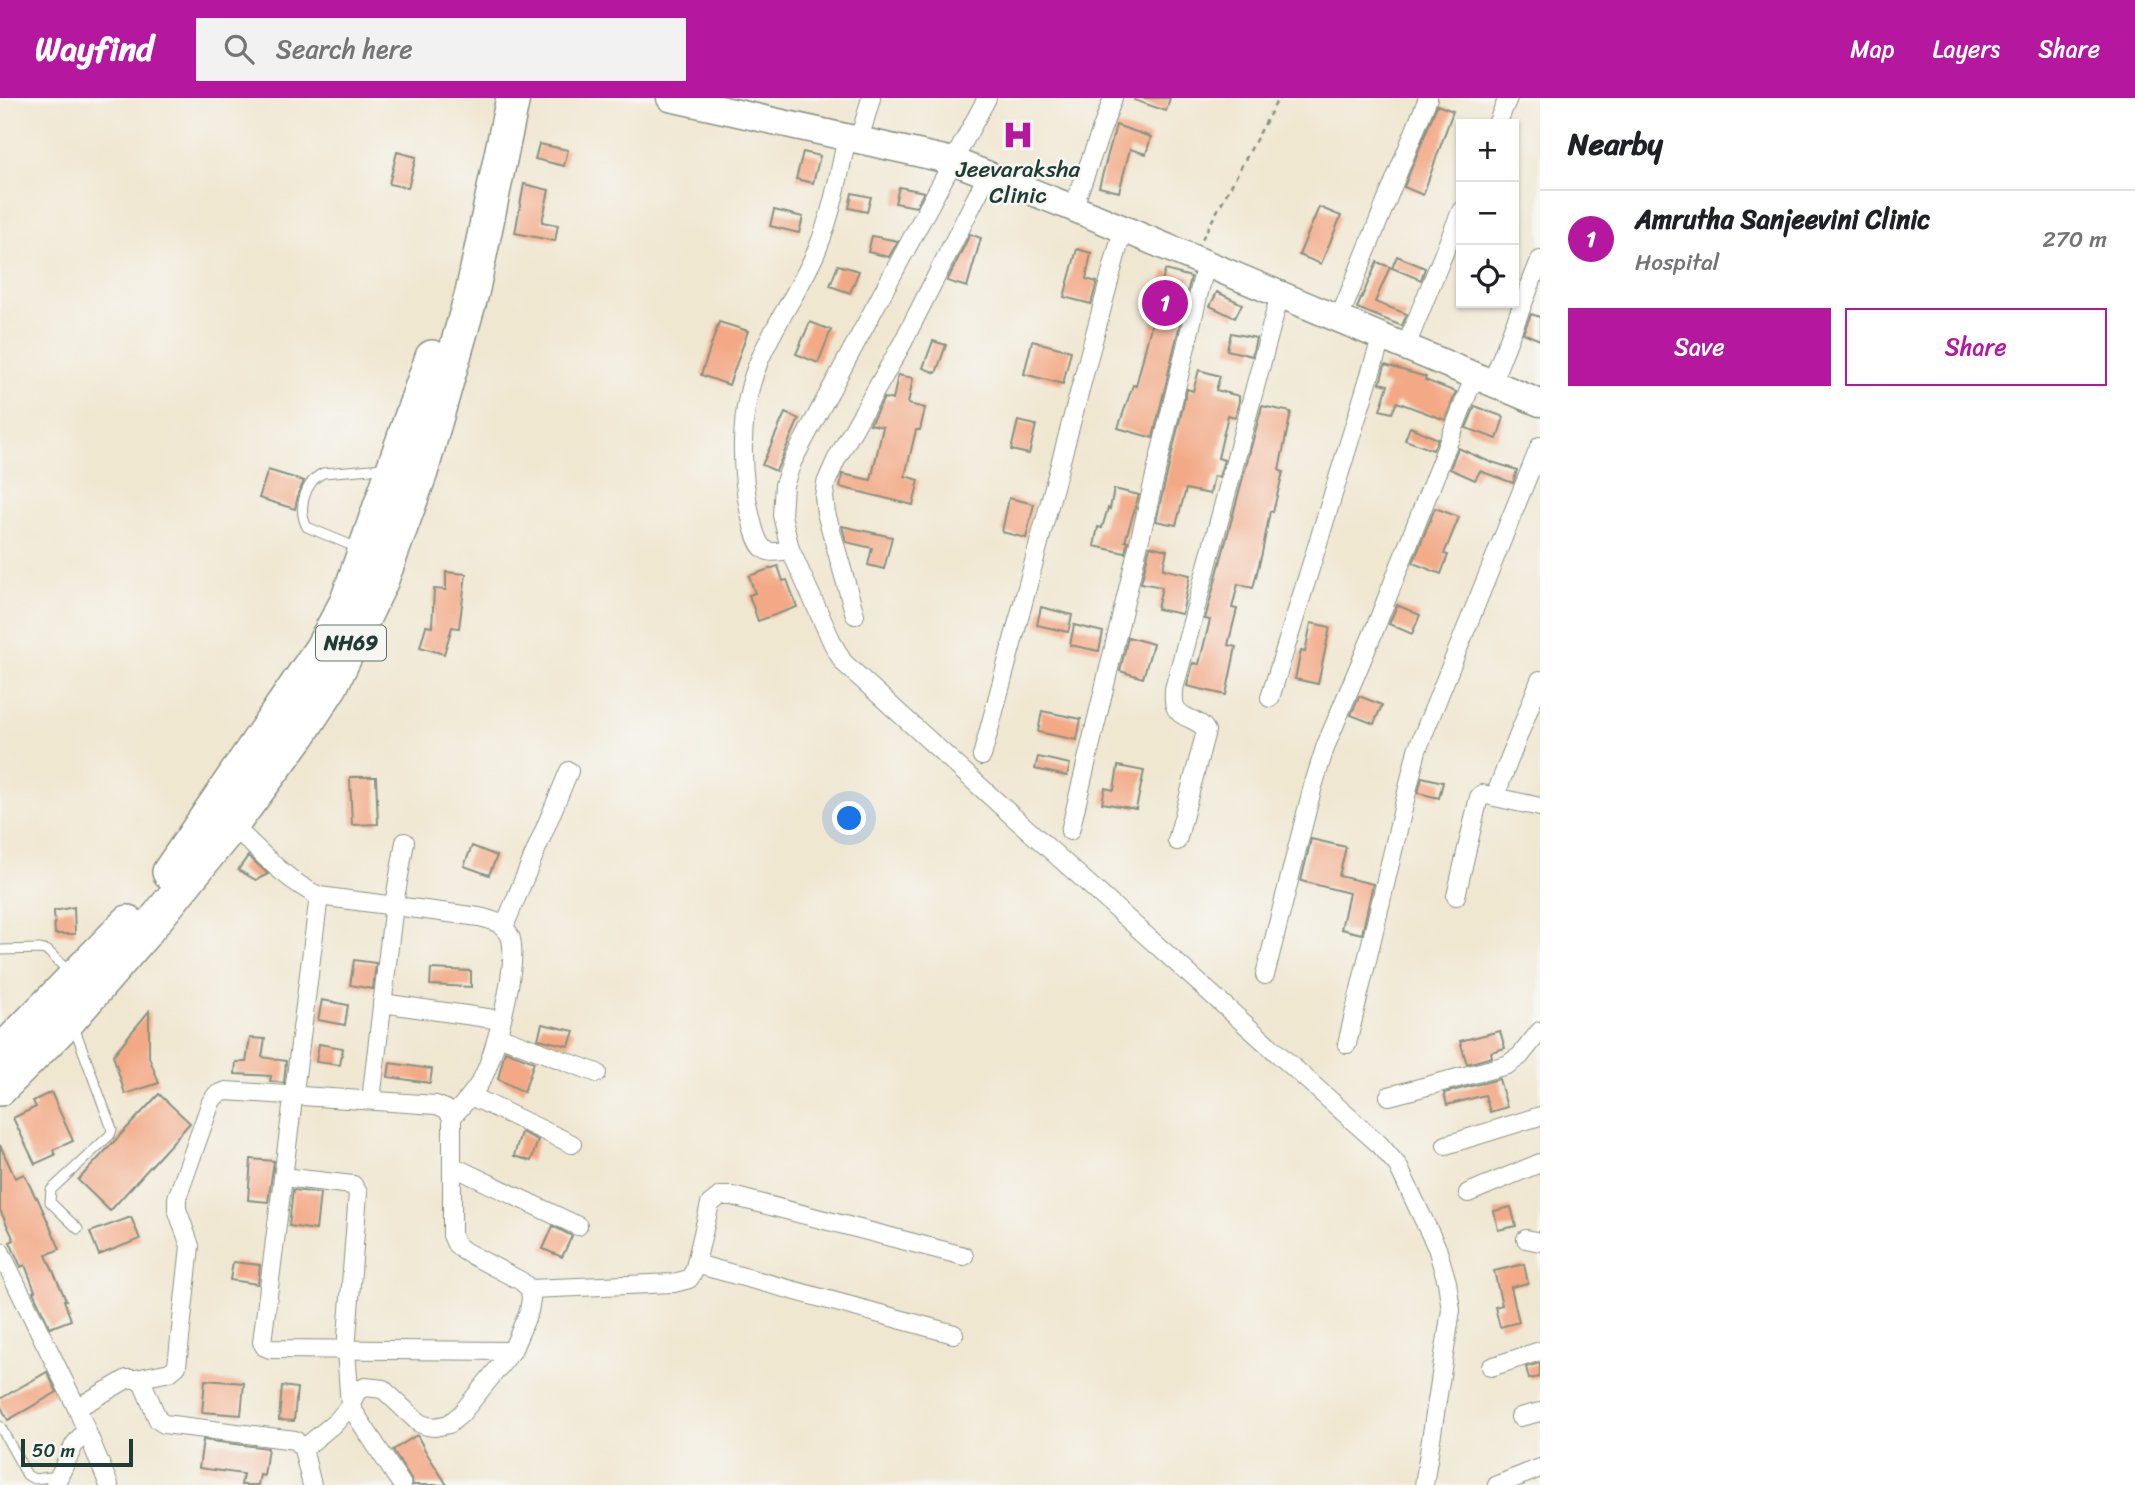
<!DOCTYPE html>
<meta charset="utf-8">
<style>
:root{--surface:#fff;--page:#f2f2f2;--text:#202124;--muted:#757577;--line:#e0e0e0;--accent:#b5179e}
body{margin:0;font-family:Sriracha,sans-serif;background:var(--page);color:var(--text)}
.controls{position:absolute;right:21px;top:21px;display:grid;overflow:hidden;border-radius:0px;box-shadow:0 2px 5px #0004}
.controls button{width:63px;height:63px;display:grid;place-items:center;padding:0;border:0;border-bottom:2px solid var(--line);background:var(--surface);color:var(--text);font:35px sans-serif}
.scale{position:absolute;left:21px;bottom:18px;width:112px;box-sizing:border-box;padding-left:7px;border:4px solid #1f3d34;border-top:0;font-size:19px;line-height:24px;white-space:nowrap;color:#1f3d34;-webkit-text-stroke:5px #f6f6f2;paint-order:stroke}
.you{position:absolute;left:850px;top:721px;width:24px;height:24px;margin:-18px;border:5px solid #fff;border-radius:50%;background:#1a73e8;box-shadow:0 0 0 10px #1a73e833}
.badge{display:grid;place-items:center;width:46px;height:46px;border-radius:50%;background:var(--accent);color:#fff;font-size:23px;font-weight:700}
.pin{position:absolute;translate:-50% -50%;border:4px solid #fff;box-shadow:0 2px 7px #0006}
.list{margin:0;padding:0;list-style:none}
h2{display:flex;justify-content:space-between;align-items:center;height:91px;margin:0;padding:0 28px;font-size:30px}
h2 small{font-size:23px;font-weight:400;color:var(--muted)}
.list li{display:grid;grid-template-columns:46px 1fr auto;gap:21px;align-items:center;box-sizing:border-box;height:98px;padding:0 28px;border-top:2px solid var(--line)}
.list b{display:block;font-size:26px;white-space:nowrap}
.list p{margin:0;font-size:23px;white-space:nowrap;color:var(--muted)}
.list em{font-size:23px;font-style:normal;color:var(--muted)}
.actions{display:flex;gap:14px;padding:21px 28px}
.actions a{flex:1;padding:16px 0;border:2px solid var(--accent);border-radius:0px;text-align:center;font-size:24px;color:var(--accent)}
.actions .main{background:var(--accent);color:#fff}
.icon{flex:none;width:38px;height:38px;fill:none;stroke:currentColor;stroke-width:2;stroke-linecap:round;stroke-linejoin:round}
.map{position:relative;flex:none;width:1540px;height:1387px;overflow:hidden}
header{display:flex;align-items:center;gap:42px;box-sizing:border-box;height:98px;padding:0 35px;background:var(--accent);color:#fff}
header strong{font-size:33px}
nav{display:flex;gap:38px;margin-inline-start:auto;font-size:24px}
.search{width:490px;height:63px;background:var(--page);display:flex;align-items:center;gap:18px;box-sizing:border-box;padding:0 24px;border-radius:0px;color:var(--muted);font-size:26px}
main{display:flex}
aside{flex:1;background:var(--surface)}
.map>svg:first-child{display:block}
</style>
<header>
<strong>Wayfind</strong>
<div class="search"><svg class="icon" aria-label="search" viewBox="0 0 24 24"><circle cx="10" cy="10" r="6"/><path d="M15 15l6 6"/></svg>Search here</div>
<nav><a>Map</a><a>Layers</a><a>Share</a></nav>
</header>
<main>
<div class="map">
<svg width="1540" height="1387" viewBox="0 0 1540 1387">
<rect width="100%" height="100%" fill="#f6f6f2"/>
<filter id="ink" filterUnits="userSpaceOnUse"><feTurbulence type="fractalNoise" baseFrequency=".0143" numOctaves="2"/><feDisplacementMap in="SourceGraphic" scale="14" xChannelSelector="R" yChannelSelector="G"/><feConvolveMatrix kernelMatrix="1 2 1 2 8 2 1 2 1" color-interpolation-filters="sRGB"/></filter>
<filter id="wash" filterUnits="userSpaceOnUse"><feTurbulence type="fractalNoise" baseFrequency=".00686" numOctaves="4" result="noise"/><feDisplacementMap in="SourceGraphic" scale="28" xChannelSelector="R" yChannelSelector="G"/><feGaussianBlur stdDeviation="1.57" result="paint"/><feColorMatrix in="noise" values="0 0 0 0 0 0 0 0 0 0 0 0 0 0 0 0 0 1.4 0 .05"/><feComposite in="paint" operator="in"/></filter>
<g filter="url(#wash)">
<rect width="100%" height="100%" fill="#f0e7d1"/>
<g id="blocks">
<g fill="#f3a985">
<path d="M1135 0H1170L1166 13 1134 2Z"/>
<path d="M1437 7 1453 13 1423 97 1404 89Z"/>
<path d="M1116 27 1151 39 1146 56 1130 51 1119 94 1099 89Z"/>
<path d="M539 46 568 52 564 68 535 61Z"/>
<path d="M397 54 416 59 408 90 389 86Z"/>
<path d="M803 54 820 58 813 85 796 81Z"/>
<path d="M524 86 549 92 542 124 558 127 555 143 515 135Z"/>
<path d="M899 89 924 94 916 109 895 105Z"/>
<path d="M852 95 871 99 867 114 849 110Z"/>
<path d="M1319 109 1341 118 1321 166 1299 157Z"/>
<path d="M774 112 803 119 799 135 770 128Z"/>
<path d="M970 136 981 140 967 189 947 183Z"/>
<path d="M872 138 898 143 889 159 868 154Z"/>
<path d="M1077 151 1091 155 1086 181 1097 184 1091 206 1064 199Z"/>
<path d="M1397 158 1425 170 1421 182 1392 170Z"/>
<path d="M1377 164 1390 169 1375 204 1407 216 1402 228 1357 210Z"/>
<path d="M838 167 859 173 850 195 830 188Z"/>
<path d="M1165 172 1191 179 1153 340 1118 330 1133 287 1136 288Z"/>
<path d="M1217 194 1242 206 1235 220 1210 208Z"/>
<path d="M1531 216 1540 219V242L1523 235Z"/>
<path d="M719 224 748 233 729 287 701 277Z"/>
<path d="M810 224 831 232 818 265 796 256Z"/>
<path d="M1231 235 1256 240 1252 258 1227 252Z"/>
<path d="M933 243 946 247 936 275 923 270Z"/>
<path d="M1032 243 1071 253 1063 286 1024 276Z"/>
<path d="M1385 267 1426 279 1425 282 1456 294 1445 322 1397 304 1392 315 1380 312 1388 287 1380 285Z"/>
<path d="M1199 272 1220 278 1216 292 1239 298V303L1235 319 1228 317 1218 360 1224 362 1219 379 1214 378 1210 396 1186 391 1176 427 1156 423 1187 291 1193 293Z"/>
<path d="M898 277 913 280 908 306 925 310 920 332H916L905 378 919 382 913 407 840 389 842 376 871 382 883 329 870 326 884 300 893 302Z"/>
<path d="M1262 308 1291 314 1279 372 1283 374 1273 414 1270 413 1262 455 1253 490 1238 486 1232 510 1237 511 1228 547 1236 549 1226 597 1187 588 1193 565 1199 566 1210 522 1205 521Z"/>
<path d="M1475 308 1504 319 1497 341 1466 330Z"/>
<path d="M785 315 799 321 776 373 762 367Z"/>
<path d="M1018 323 1036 327 1029 356 1011 352Z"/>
<path d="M1410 329 1438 341 1433 352 1405 342Z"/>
<path d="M1458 350 1492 365V364L1517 372 1513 385 1480 373 1475 382 1450 371Z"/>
<path d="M268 372 304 383 298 397 295 411 259 400Z"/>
<path d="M1114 391 1139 397 1125 443H1128L1125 455 1094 448 1098 429 1102 430 1108 410 1110 411Z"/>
<path d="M1009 400 1034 406 1026 440 1002 434Z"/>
<path d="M1435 410 1459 419 1444 456 1448 457 1441 476 1413 465Z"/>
<path d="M842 428 892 439 884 471 868 467 872 450 846 444Z"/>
<path d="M1150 448 1167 452 1163 471 1190 477 1182 516 1157 511 1162 489 1141 485Z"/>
<path d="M778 468 783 483 787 482 797 509 758 523 749 497 755 495 749 478Z"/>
<path d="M446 474 466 476 459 530 452 529 444 556 420 549 426 528 432 529 434 491 446 492Z"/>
<path d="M1397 507 1420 517 1412 536 1389 526Z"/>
<path d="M1041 509 1072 517 1068 534 1037 527Z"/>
<path d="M1311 525 1330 529 1318 586 1295 581 1301 553 1305 554Z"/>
<path d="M1074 527 1103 534 1099 553 1070 547Z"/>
<path d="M1128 539 1153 546 1143 580 1120 573Z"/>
<path d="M1359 598 1382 607 1374 626 1351 617Z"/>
<path d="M1042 613 1081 621 1077 642 1038 634Z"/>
<path d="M1038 659 1070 666 1067 678 1035 671Z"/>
<path d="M1118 668 1144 673 1136 711 1102 705 1105 690 1114 692Z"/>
<path d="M350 679H376L378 726 352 727Z"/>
<path d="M1422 679 1443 684 1439 700 1418 695Z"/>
<path d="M1311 741 1346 749 1339 778 1373 786 1362 836 1341 831 1349 795 1301 783Z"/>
<path d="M472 748 497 758 489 777 464 768Z"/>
<path d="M248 758 255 764 268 776 256 782 238 772Z"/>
<path d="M74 809 75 836H55L54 813Z"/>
<path d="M354 862 376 865 373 891 350 887Z"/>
<path d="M431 871 471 873V889L430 887Z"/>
<path d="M322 902 348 907 345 927 318 922Z"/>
<path d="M149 913V959L159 985 125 996 113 957Z"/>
<path d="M542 926 574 933 569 948 538 941Z"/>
<path d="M1500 933 1505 950 1491 954 1492 959 1467 966 1460 943Z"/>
<path d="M250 940 265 941 262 959 286 963 284 985 270 983 271 978 235 976 236 964H246Z"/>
<path d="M319 946 343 950 340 967 316 964Z"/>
<path d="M505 953 534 964 524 994 498 981Z"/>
<path d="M390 965 432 971 430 985 388 979Z"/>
<path d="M1499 981 1507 1009 1490 1014 1485 997 1447 1007 1444 995Z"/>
<path d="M51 994 73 1043 53 1052 55 1057 35 1066 13 1020 36 1009 33 1003Z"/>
<path d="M159 996 190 1025 110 1113 78 1082Z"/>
<path d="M521 1034 538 1042 531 1063 514 1058Z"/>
<path d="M0 1047 15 1080 24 1076 36 1100 37 1099 60 1151 46 1157 66 1202H64L71 1222 50 1230 33 1194 35 1193 25 1167 21 1169 10 1144 14 1142 0 1112Z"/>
<path d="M251 1061 274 1063 268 1104 248 1102Z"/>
<path d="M293 1092 320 1095 316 1132 289 1128Z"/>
<path d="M1511 1109 1516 1128 1498 1132 1494 1113Z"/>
<path d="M131 1119 140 1141 99 1157 90 1134Z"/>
<path d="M553 1128 572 1138 562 1159 543 1151Z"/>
<path d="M233 1164 260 1167 258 1186 230 1182Z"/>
<path d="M1524 1166 1528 1185 1511 1189 1519 1224 1500 1229 1495 1209 1502 1207 1494 1173Z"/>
<path d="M1540 1265V1279L1529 1281 1526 1269Z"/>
<path d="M47 1274 57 1294 8 1322 0 1307V1301Z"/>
<path d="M205 1282 244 1285 241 1317 202 1314Z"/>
<path d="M282 1288 297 1290 294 1323 279 1322Z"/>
<path d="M417 1337 426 1354 447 1387H413L411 1381 393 1352Z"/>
<path d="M203 1342 268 1350 264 1378 260 1377 258 1387H241L243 1376 199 1370Z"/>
</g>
</g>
</g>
<g filter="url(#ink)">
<use href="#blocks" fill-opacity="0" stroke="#889282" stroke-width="2"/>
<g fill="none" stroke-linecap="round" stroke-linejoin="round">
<defs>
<g id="lane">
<path d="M360 451 307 429C297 411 305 384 323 375L384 370"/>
<path d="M0 852 40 851 48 853 70 875"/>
<path d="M73 926 112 1031 110 1037 51 1092 50 1104 78 1131"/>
<path d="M0 1328 27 1377 34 1381 59 1378"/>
</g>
<g id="street">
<path d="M987 0 792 364 784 387 782 417 790 451 833 546 843 564 998 705 1380 1047 1398 1068 1437 1150 1447 1184 1451 1212 1424 1387"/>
<path d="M1497 26 1508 0"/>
<path d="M859 42 871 0"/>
<path d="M1073 110 1113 0"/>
<path d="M1339 221 1428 0"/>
<path d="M1406 248 1461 113"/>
<path d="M1492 284 1540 162"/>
<path d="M790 451C765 459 759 451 753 428 739 376 738 311 760 261 776 223 801 190 817 152 832 116 839 77 847 39"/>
<path d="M855 517 826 415 824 399 826 385 836 362 902 246 988 76"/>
<path d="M1270 600 1382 238"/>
<path d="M982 658 1123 131"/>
<path d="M1495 698 1540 582"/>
<path d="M232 727C259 752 285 782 319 798L479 819C492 822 504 825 510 838 520 863 495 957 482 981 474 995 463 1007 452 1019"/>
<path d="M1070 733 1206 165"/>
<path d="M1177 743 1206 633C1200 620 1180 622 1175 608 1173 603 1174 596 1174 591L1280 196"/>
<path d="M319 798 262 1244 265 1249 270 1251 512 1253"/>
<path d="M1456 798 1479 699 1482 696 1540 709"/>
<path d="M504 829 569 673"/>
<path d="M1265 877 1313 688 1326 647 1374 533 1475 277"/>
<path d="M382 905 501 922"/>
<path d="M498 938 597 975"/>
<path d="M1347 946 1417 652 1540 348"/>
<path d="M471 998 572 1046"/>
<path d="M1389 998 1507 967 1520 958 1540 933"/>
<path d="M371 1002 394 806 405 744"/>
<path d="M1446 1047 1540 1018"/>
<path d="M452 1068 578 1128"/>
<path d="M283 1079 353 1087 358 1095 346 1252 350 1308 402 1387"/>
<path d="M1468 1095 1540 1065"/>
<path d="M1526 1141 1540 1144"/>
<path d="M0 1153 77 1310 109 1387"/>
<path d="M696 1166 954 1236"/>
<path d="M530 1191 674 1185 689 1181 694 1173 710 1106 720 1098H732L964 1158"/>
<path d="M1491 1269 1540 1253"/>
<path d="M136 1281 170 1274 177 1268 190 1148 177 1111V1100L211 1004 216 997 226 993 436 1007 446 1011 452 1019V1137L456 1146 464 1153 521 1183 530 1191 531 1201 529 1213 512 1253 461 1316 449 1326 435 1329 427 1328 419 1325 383 1291 365 1289 357 1293 350 1308 336 1324 303 1351"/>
<path d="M77 1310 127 1281H136L143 1286 158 1322 164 1326 295 1342 303 1351 312 1387"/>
<path d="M1520 1319 1540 1314"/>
<path d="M55 1387 74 1347 86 1332"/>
<path d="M1497 1387 1540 1370"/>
</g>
<path id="secondary" d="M670 0 953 63 1073 110 1540 305"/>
<g id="highway">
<path d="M169 774 321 551 347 503 432 259"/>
<path d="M0 955 128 824"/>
<path d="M0 991 71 920 143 837 232 727 299 637 331 588 381 484 421 374 472 195 513 0"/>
</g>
</defs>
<use href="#lane" stroke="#889282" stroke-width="11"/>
<use href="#street" stroke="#889282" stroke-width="20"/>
<use href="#secondary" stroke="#889282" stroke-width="29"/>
<use href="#highway" stroke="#889282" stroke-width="36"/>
<path stroke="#889282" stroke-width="2.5" stroke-dasharray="5 5" stroke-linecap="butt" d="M1202 141 1277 3 1281 0"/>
<use href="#lane" stroke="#fff" stroke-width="9"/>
<use href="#street" stroke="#fff" stroke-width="18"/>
<use href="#secondary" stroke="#fff" stroke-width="26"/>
<use href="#highway" stroke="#fff" stroke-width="33"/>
</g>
</g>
<defs>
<symbol id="hospital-bare" viewBox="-9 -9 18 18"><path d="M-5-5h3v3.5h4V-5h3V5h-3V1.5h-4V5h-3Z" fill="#b5179e" stroke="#f6f6f2" stroke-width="2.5" paint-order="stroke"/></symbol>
</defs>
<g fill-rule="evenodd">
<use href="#hospital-bare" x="996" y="15" width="44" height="44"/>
</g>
<g text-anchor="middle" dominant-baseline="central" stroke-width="5" stroke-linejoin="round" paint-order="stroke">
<rect fill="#f6f6f2" stroke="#60746d" stroke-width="2" x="316" y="527.5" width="70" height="35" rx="5"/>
<g font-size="21" font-weight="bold" fill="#1f3d34">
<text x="351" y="545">NH69</text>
</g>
<g font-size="23" fill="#1f3d34" stroke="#f6f6f2">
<text x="1018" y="71">Jeevaraksha<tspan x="1018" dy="26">Clinic</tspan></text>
</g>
</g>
</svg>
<div class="controls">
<button>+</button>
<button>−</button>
<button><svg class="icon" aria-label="locate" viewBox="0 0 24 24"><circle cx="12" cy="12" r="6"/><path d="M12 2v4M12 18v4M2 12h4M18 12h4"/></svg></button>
</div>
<div class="scale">50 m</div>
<div class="you"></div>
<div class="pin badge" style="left:1165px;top:205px">1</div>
</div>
<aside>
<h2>Nearby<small></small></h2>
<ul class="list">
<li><span class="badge">1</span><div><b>Amrutha Sanjeevini Clinic</b><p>Hospital</p></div><em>270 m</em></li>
</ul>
<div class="actions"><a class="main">Save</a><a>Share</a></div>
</aside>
</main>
